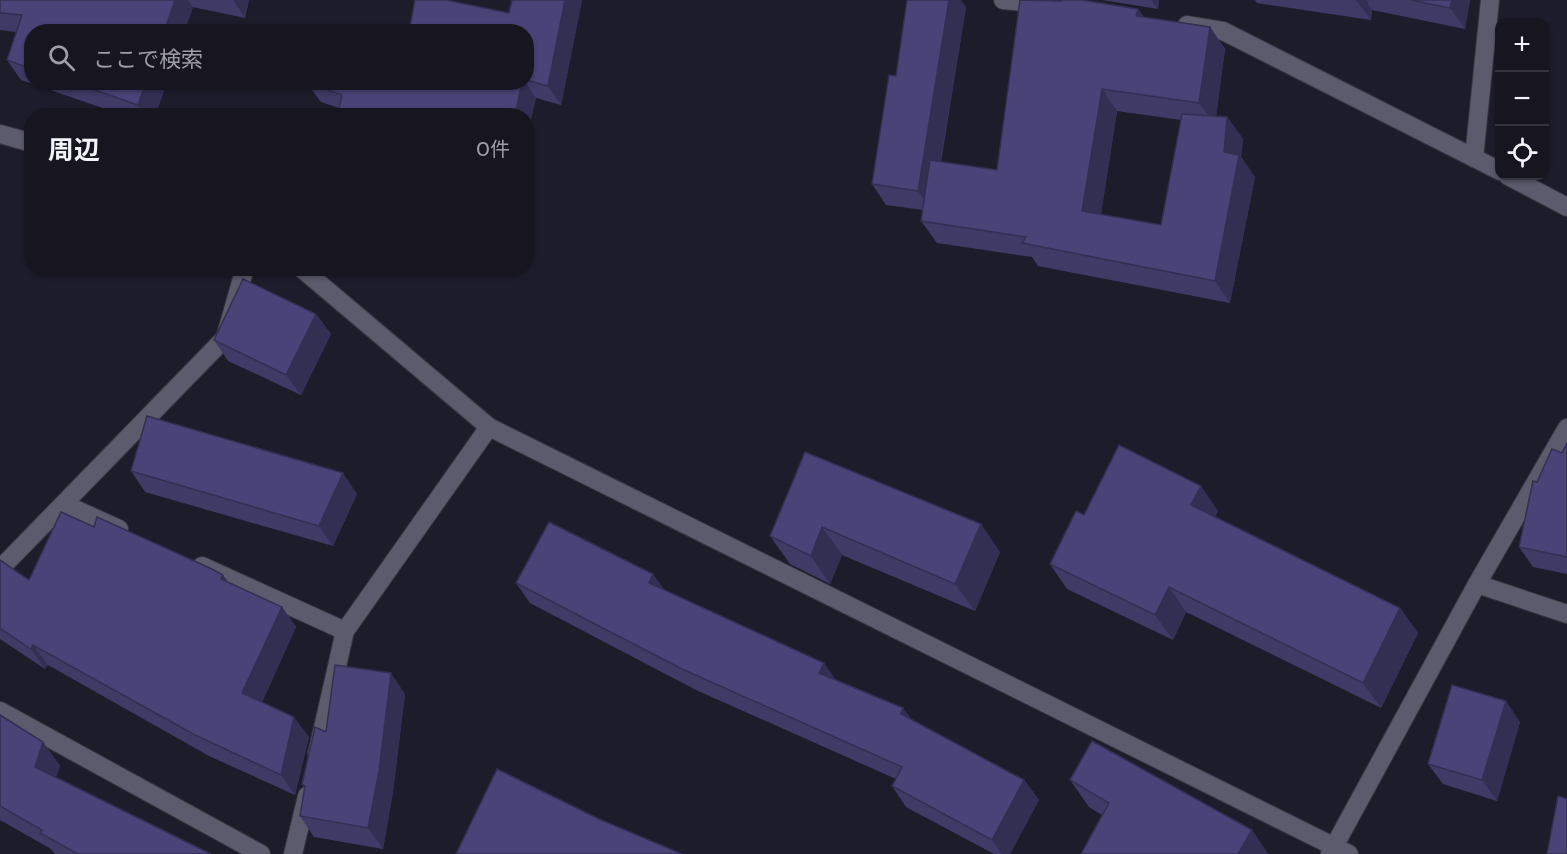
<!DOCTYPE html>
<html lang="ja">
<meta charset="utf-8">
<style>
:root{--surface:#161520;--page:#1f1e29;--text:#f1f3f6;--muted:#9e9fa5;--line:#35343e}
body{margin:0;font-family:Cabin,"Noto Sans JP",sans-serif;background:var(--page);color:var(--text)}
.controls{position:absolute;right:18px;top:18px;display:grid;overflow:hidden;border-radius:12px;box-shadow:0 2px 4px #0004}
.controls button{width:54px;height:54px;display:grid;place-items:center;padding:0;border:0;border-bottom:2px solid var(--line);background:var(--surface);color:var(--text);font:30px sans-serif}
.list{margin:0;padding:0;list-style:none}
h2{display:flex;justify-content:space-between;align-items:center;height:78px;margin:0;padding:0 24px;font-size:26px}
h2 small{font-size:20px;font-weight:400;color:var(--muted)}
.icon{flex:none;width:33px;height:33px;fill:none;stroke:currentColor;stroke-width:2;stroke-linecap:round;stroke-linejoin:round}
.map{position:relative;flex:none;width:1567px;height:854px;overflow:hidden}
.search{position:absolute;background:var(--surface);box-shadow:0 2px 4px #0004;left:24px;top:24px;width:510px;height:66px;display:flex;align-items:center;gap:15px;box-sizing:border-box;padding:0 21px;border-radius:24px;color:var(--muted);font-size:22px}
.panel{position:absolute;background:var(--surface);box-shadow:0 2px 4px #0004;left:24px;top:108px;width:510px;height:168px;border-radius:24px}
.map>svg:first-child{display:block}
</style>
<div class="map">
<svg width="1567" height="854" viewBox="0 0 1567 854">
<rect width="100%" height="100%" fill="#1d1c2b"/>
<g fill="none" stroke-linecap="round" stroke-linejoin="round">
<defs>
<g id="street">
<path d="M1003 0 1044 4"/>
<path d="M1187 25 1223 31 1500 171"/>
<path d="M0 134 32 143"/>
<path d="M1474 158 1490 0"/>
<path d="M1508 176 1567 207"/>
<path d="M301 268 489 427 1349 854"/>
<path d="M64 504 119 529"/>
<path d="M202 566 345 631"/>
<path d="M0 569 225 338 245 268"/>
<path d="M1477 584 1567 614"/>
<path d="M0 711 261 854"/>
<path d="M317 754 345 631 489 427"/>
<path d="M293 854 307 796"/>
<path d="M1330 854 1477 584 1567 428"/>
</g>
</defs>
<use href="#street" stroke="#363541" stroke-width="20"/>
<use href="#street" stroke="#5c5b6d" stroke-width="18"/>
</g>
<g fill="#3f3a66" fill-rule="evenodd">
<path d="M0 0H249L245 18 193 7 184 32H32V82H167L155 116H126L21 80 7 60 16 32 0 30Z"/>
<path d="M512 0H582L561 105 536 98 526 116H343L339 108 321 102 307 83 308 82H526V32L509 13Z"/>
<path d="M1102 0H1159L1158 9Z"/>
<path d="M1255 0H1470L1465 29 1372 10 1371 20 1257 3Z"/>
<path d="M966 7 941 162 997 170 1138 9 1144 18 1210 27 1225 49 1216 117H1227L1243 139 1241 157 1255 177 1230 303 1038 266 1032 257 937 243 921 221 923 210 886 205 872 184 896 76ZM1117 111 1181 120 1161 225 1101 214Z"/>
<path d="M316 314 331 334 301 395 228 361 214 340Z"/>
<path d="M1567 443V574L1533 567 1519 547 1537 482 1562 453Z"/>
<path d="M805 452 1000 552 975 611 842 555 830 584 790 564 770 536Z"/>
<path d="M131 471 357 494 333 546 145 492Z"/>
<path d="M1218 511 1215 517 1400 608 1418 633 1381 708 1186 612 1173 640 1067 589 1050 564 1084 515Z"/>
<path d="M94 527 228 582 282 607 296 627 262 702 309 737 295 795 209 756 48 665 45 669 0 639V560L29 580Z"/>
<path d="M516 583 665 590 824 663 835 679 903 708 911 719 1024 780 1039 800 1010 854H994L906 807 892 786 896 779 696 690 530 603Z"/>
<path d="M405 694 393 792 383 849 314 837 300 816 305 789 302 784 326 732Z"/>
<path d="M0 715 43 742 60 766 56 777 211 854H55L51 849 0 820Z"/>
<path d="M1520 722 1497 801 1443 784 1428 764Z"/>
<path d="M1070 780 1252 830 1268 854H1081L1102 815 1089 807Z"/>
</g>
<g fill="#332f53">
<path d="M175 0H188L193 7 184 32H164Z"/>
<path d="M233 0H249L245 18Z"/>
<path d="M565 0H582L561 105 548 86Z"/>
<path d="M949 0H961L966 7 932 212 918 191Z"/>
<path d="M1151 0H1159L1158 9Z"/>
<path d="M1356 0H1366L1372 10 1371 20Z"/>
<path d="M1452 0H1470L1465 29 1450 8Z"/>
<path d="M1138 9 1153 31 1136 16Z"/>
<path d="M1210 27 1225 49 1215 125 1199 103Z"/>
<path d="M146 82H167L155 116H146L138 105Z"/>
<path d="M522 82H525L536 98 526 142V116H515Z"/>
<path d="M1102 89 1117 111 1098 233 1082 211Z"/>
<path d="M1227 117 1243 139 1241 157 1255 177 1230 303 1215 281Z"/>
<path d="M316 314 331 334 301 395 286 375Z"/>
<path d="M343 473 357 494 333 546 319 526Z"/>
<path d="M1201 486 1218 511 1209 530 1191 505Z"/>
<path d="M981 524 1000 552 975 611 955 584Z"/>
<path d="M822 527 842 555 830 584 811 556Z"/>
<path d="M653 574 668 595 649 583Z"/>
<path d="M223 575 237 595 221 579Z"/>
<path d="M1169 587 1186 612 1173 640 1155 615Z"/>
<path d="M282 607 296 627 257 714 242 693Z"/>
<path d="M1400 608 1418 633 1381 708 1363 683Z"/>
<path d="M33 645 48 665 45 669 31 649Z"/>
<path d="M824 663 838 684 819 673Z"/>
<path d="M391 673 405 694 393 792 383 849 368 828Z"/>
<path d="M1506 701 1520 722 1497 801 1482 780Z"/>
<path d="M903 708 918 729 901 714Z"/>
<path d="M294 717 309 737 295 795 281 775Z"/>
<path d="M43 742 60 766 51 790 35 767Z"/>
<path d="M1024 780 1039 800 1010 854H1002L992 840Z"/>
<path d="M1252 830 1268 854H1238Z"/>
</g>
<g fill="#494377" stroke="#332f53" stroke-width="1.5">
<path d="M0 0H175L164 32H32V69L7 60 22 15 0 13Z"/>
<path d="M415 0H446L509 13 512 0H565L548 86 526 80V32H409Z"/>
<path d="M907 0H949L918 191 872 184 889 75 896 76Z"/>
<path d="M1020 0 1061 1V0H1082L1138 9 1136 16 1210 27 1199 103 1102 89 1082 211 1161 225 1182 114 1227 117 1224 152 1239 155 1215 281 1022 243 1026 237 921 221 930 160 997 170Z"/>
<path d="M1411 0H1452L1450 8Z"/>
<path d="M72 82H146L138 105Z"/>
<path d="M308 82H522L515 116H369L339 109 342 95 307 83Z"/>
<path d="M243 279 316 314 286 375 214 340Z"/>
<path d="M147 416 343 473 319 526 131 471Z"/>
<path d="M1567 443V557L1519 547 1533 481 1537 482 1552 449 1562 453Z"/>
<path d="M1119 445 1201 486 1191 505 1400 608 1363 683 1169 587 1155 615 1050 564 1076 511 1084 515Z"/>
<path d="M805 452 981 524 955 584 822 527 811 556 770 536Z"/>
<path d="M61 512 94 527 97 517 212 569 223 575 221 579 282 607 242 693 294 717 281 775 195 735 33 645 31 649 0 628V560L29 580Z"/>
<path d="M549 522 653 574 649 583 824 663 819 673 903 708 901 714 1024 780 992 840 892 786 902 767 682 669 516 583Z"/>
<path d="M335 665 391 673 379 771 368 828 300 816 305 786 302 784 315 727 326 732Z"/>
<path d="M1452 685 1506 701 1482 780 1428 764Z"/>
<path d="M0 715 43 742 35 767 211 854H78L40 833 42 830 0 806Z"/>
<path d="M1092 741 1252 830 1238 854H1081L1109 803 1070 780Z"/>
<path d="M497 769 599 819 682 854H456Z"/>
<path d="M1558 796 1567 799V854H1547Z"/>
</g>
</svg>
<div class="controls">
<button>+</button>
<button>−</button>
<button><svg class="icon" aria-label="locate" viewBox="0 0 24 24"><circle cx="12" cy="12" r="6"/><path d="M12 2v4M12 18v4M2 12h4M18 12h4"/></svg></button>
</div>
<div class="search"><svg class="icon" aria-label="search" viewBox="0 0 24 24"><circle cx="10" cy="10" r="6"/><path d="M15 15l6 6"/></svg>ここで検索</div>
<section class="panel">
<h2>周辺<small>0件</small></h2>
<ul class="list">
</ul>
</section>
</div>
